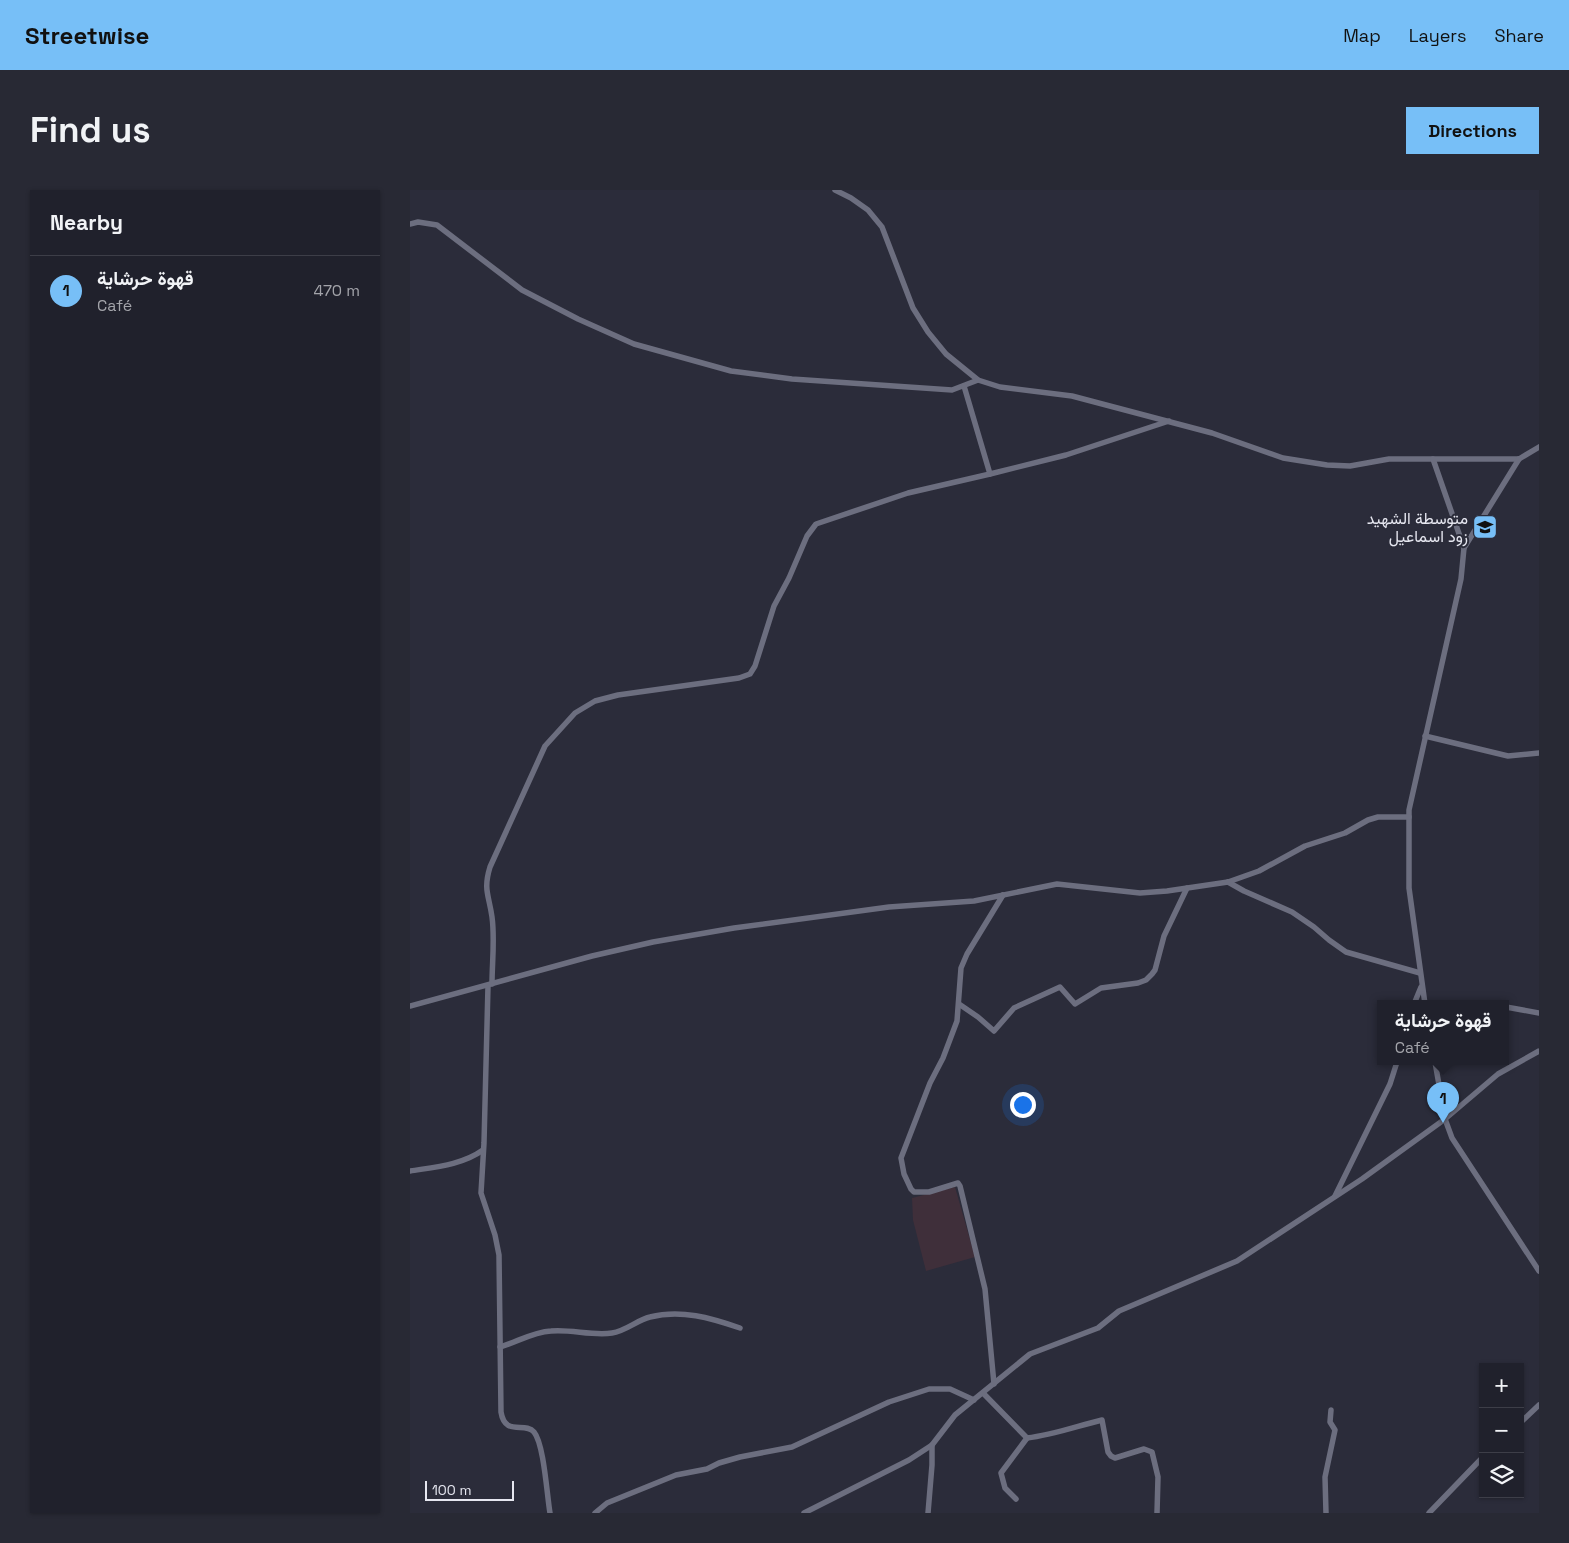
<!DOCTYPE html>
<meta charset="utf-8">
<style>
:root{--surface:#20212c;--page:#282934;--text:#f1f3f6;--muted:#a2a3a9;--line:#3d3e48;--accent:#77bff7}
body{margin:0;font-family:"Space Grotesk",Vazirmatn,sans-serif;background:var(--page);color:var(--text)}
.controls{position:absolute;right:15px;bottom:15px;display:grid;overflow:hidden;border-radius:0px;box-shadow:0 1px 4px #0004}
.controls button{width:45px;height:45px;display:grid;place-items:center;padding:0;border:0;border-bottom:1px solid var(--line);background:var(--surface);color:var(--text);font:25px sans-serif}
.scale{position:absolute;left:15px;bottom:12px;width:89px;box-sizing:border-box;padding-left:5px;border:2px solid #e6e7f0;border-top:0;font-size:14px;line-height:18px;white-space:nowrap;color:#e6e7f0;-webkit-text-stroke:4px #2b2c3a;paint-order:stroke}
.you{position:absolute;left:612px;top:914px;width:18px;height:18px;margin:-12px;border:4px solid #fff;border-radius:50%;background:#1a73e8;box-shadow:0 0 0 8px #1a73e833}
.badge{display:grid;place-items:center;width:32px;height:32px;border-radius:50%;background:var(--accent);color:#111;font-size:16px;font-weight:700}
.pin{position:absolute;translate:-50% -41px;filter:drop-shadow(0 1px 2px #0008)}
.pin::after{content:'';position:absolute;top:26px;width:18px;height:15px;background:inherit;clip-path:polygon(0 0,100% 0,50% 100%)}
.popup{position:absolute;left:967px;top:810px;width:132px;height:65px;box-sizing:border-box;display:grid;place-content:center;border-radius:0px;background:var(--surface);filter:drop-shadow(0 1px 4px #0005);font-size:16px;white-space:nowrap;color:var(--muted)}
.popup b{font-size:19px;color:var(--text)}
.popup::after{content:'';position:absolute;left:50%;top:100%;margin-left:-10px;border:10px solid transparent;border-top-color:var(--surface)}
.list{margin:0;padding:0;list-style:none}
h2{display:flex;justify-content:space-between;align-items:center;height:65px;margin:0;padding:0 20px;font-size:21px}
h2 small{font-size:16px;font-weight:400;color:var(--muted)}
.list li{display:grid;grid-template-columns:32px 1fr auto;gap:15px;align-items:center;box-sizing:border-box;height:70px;padding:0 20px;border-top:1px solid var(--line)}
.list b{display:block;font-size:19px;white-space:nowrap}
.list p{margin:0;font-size:16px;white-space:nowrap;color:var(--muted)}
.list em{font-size:16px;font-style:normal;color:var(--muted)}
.icon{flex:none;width:28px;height:28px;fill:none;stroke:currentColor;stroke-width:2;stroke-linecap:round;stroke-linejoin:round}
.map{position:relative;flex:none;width:1129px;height:1323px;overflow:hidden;border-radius:0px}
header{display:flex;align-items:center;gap:30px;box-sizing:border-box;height:70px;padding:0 25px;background:var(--accent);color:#111}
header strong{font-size:24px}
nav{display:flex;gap:28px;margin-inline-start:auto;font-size:18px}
.intro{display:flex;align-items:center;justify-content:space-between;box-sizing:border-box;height:120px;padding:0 30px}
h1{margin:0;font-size:35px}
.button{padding:12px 22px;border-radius:0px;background:var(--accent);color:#111;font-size:18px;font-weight:700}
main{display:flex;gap:30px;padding:0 30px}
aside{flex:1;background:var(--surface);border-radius:0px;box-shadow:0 1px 4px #0004}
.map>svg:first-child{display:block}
</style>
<header>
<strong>Streetwise</strong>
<nav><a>Map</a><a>Layers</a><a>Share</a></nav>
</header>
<div class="intro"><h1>Find us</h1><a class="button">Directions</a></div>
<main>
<aside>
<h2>Nearby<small></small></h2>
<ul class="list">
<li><span class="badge">1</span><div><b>قهوة حرشاية</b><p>Café</p></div><em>470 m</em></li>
</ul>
</aside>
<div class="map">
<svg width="1129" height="1323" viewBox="0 0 1129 1323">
<rect width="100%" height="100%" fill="#2b2c3a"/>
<path fill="#3f2f3a" d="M545 997 565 1067 516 1081 503 1030 502 1008Z"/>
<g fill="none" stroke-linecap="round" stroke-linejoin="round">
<g stroke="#6c6e7f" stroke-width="5.5">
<path d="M425 0 441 8 458 20 472 37 503 118 518 142 536 164 568 190 590 197 662 206 802 243 873 268 917 275 940 276 979 269H1023L1054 358 1051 389 999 620V698L1015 814"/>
<path d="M0 34 8 32 27 35 112 100 168 129 224 154 321 181 382 189 542 200 568 190"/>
<path d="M1023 269H1109L1129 257"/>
<path d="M580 284 656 265 759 231"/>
<path d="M1054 358 1109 269"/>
<path d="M1015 546 1098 566 1129 563"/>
<path d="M818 692 834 701 882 722 904 737 919 750 936 762 1010 783"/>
<path d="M82 794C82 773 85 749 82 727 79 705 73 700 80 677L135 556 165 523 185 511 208 505 329 488 340 484 345 476 364 416 379 388 397 346 406 334 498 303 580 284 554 196"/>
<path d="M78 796 74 953 71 1003 85 1045 89 1065 91 1222C95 1247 115 1231 124 1242 134 1254 137 1306 140 1323"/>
<path d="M549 814 568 827 584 841 604 818 650 797 665 814 691 798 728 793 736 790 742 784 745 780 754 746 777 698"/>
<path d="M1004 814 1011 797"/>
<path d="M0 816 182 766 243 752 324 738 479 717 564 711 647 694 730 703 757 701 818 692 849 681 895 656 935 643 958 630 968 627H999"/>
<path d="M1096 817 1129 823"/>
<path d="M1025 872 1035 929 1042 948 1129 1081"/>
<path d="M0 981C25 977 52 975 73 960"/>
<path d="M925 1006 980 894 987 872"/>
<path d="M90 1157C107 1152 123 1142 141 1141 161 1139 182 1146 202 1143 216 1141 227 1130 240 1127 271 1119 301 1128 330 1138"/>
<path d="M584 1194 575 1099 550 996 548 993 519 1002H504L501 999 494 984 491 968 520 893 533 868 547 831 551 778 557 764 593 705"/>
<path d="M573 1203 617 1248C643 1245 667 1236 692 1230L698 1262 701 1266 705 1268 734 1259 742 1262 748 1287 747 1323"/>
<path d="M1110 1233 1129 1215"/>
<path d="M606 1309 595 1298 591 1283 617 1248"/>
<path d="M185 1323 197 1313 266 1285 297 1279 309 1273 330 1267 382 1257 479 1212 519 1199H540L564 1210"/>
<path d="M394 1323 499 1270 522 1255 545 1225 620 1164 688 1138 709 1121 827 1071 952 989 1035 929 1088 884 1129 861"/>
<path d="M518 1323 522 1275V1255"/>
<path d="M916 1323 915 1287 925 1240 920 1232 921 1220"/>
<path d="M1019 1323 1073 1267"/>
</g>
</g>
<defs>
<symbol id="school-square" viewBox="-11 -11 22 22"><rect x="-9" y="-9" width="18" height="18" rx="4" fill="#77bff7" stroke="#2b2c3a"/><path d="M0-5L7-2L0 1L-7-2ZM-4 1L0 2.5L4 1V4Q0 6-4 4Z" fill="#111"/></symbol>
</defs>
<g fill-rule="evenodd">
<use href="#school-square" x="1061" y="323" width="28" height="28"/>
</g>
<g text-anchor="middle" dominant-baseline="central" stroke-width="4" stroke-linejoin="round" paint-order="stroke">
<g font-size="16" fill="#e6e7f0" stroke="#2b2c3a" text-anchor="end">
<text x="1058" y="328">متوسطة الشهيد<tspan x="1058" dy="18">زود اسماعيل</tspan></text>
</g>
</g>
</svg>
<div class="controls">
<button>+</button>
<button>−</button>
<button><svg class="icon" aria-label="layers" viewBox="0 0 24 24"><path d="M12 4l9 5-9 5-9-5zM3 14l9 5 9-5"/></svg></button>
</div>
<div class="scale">100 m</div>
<div class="you"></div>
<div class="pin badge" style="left:1033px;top:933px">1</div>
<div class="popup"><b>قهوة حرشاية</b>Café</div>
</div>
</main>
